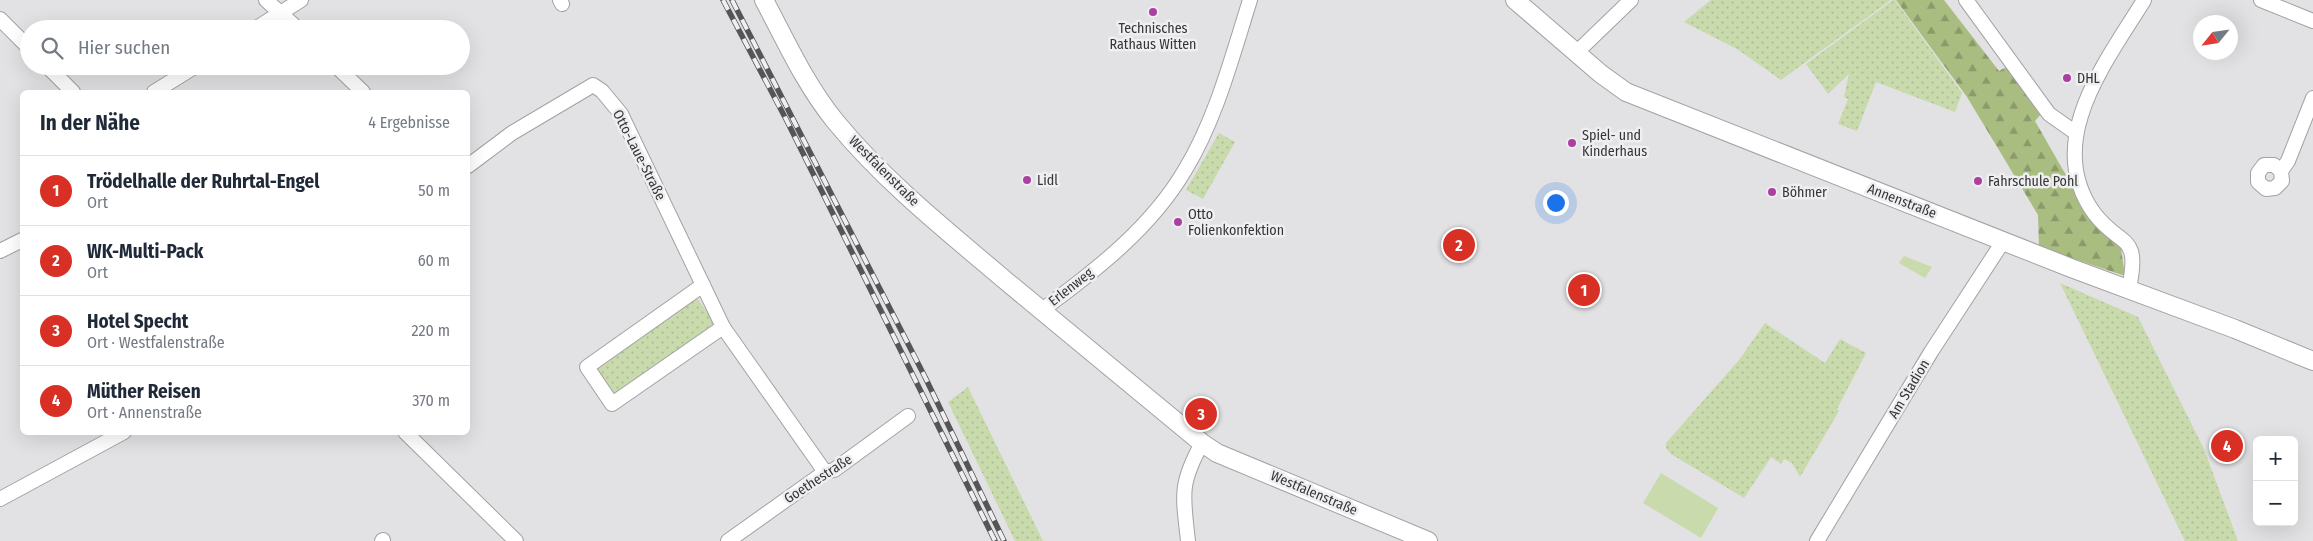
<!DOCTYPE html>
<html lang="de">
<meta charset="utf-8">
<style>
:root{--surface:#fff;--page:#f2f2f3;--text:#1f2937;--muted:#747a83;--line:#e0e1e3;--accent:#d93025}
body{margin:0;font-family:"Fira Sans Condensed",sans-serif;background:var(--page);color:var(--text)}
.controls{position:absolute;right:15px;bottom:15px;display:grid;overflow:hidden;border-radius:8px;box-shadow:0 5px 20px #0002}
.controls button{width:45px;height:45px;display:grid;place-items:center;padding:0;border:0;border-bottom:1px solid var(--line);background:var(--surface);color:var(--text);font:25px sans-serif}
.compass{position:absolute;left:2193px;top:15px;width:45px;height:45px;border-radius:50%;background:var(--surface);box-shadow:0 5px 20px #0002;rotate:240deg}
.you{position:absolute;left:1555px;top:202px;width:18px;height:18px;margin:-12px;border:4px solid #fff;border-radius:50%;background:#1a73e8;box-shadow:0 0 0 8px #1a73e833}
.badge{display:grid;place-items:center;width:32px;height:32px;border-radius:50%;background:var(--accent);color:#fff;font-size:16px;font-weight:700}
.pin{position:absolute;translate:-50% -50%;border:2px solid #fff;box-shadow:0 1px 5px #0006}
.list{margin:0;padding:0;list-style:none}
h2{display:flex;justify-content:space-between;align-items:center;height:65px;margin:0;padding:0 20px;font-size:21px}
h2 small{font-size:16px;font-weight:400;color:var(--muted)}
.list li{display:grid;grid-template-columns:32px 1fr auto;gap:15px;align-items:center;box-sizing:border-box;height:70px;padding:0 20px;border-top:1px solid var(--line)}
.list b{display:block;font-size:19px;white-space:nowrap}
.list p{margin:0;font-size:16px;white-space:nowrap;color:var(--muted)}
.list em{font-size:16px;font-style:normal;color:var(--muted)}
.icon{flex:none;width:28px;height:28px;fill:none;stroke:currentColor;stroke-width:2;stroke-linecap:round;stroke-linejoin:round}
.map{position:relative;flex:none;width:2313px;height:541px;overflow:hidden}
.search{position:absolute;background:var(--surface);box-shadow:0 5px 20px #0002;left:20px;top:20px;width:450px;height:55px;display:flex;align-items:center;gap:12px;box-sizing:border-box;padding:0 18px;border-radius:28px;color:var(--muted);font-size:19px}
.panel{position:absolute;background:var(--surface);box-shadow:0 5px 20px #0002;left:20px;top:90px;width:450px;height:345px;border-radius:8px}
.map>svg:first-child{display:block}
</style>
<div class="map">
<svg width="2313" height="541" viewBox="0 0 2313 541">
<defs>
<pattern id="grass-dots" width="8" height="8" patternUnits="userSpaceOnUse" patternTransform="scale(1.25)"><rect width="8" height="8" fill="#c9daac"/><path d="M2 2h.1M6 6h.1" fill="none" stroke="#adbc95" stroke-width="1.8" stroke-linecap="round"/></pattern>
<pattern id="forest-firs" width="22" height="20" patternUnits="userSpaceOnUse" patternTransform="scale(1.25)"><rect width="22" height="20" fill="#a9bd81"/><path d="M5 1l3.5 6h-7zM16 11l3.5 6h-7z" fill="#8a9a6a"/></pattern>
</defs>
<rect width="100%" height="100%" fill="#e2e1e4"/>
<g fill="url(#grass-dots)">
<path d="M1711 0H1891L1781 80 1737 49 1684 22Z"/>
<path d="M1893 0H1895L1962 93 1955 112 1876 82 1857 131 1838 124 1848 99 1844 97 1849 74 1828 94 1806 64Z"/>
<path d="M1219 133 1235 142 1203 199 1186 190Z"/>
<path d="M2060 283 2138 317 2204 449 2238 541H2185Z"/>
<path d="M691 298 698 299 714 322 712 331 621 394 614 393 597 370 600 362Z"/>
<path d="M1765 323 1825 363 1840 339 1866 353 1837 409 1839 411 1800 477 1792 463 1784 459 1781 464 1771 457 1744 498 1671 454 1666 448V443L1739 360Z"/>
<path d="M968 387 1043 541H1015L948 402Z"/>
</g>
<path fill="url(#forest-firs)" d="M1896 0H1944L1999 71 2008 66 2041 114 2035 121 2063 170 2098 225 2121 248 2125 276 2039 247 2038 215 1967 97Z"/>
<g fill="#c9daac">
<path d="M1904 256 1932 267 1925 278 1899 263Z"/>
<path d="M1661 473 1718 508 1701 538 1643 503Z"/>
</g>
<g fill="none" stroke-linecap="round" stroke-linejoin="round">
<defs>
<g id="minor">
<path d="M266 0 298 29"/>
<path d="M560 0 562 4"/>
<path d="M1966 0 2049 114 2076 133"/>
<path d="M2261 0 2313 21"/>
<path d="M0 19 29 48"/>
<path d="M255 29 301 0"/>
<path d="M1576 53 1631 0"/>
<path d="M47 66 73 92"/>
<path d="M336 66 363 92"/>
<path d="M154 92 196 66"/>
<path d="M468 166 512 133 593 85 602 91 621 114 723 327 825 472"/>
<path d="M2281 171 2274 165H2264L2258 173V182L2266 189 2275 188 2282 181 2281 171 2288 161 2313 98"/>
<path d="M0 251 22 240"/>
<path d="M703 285 587 367 612 404 723 327"/>
<path d="M2129 288C2141 232 2120 248 2094 213 2042 141 2107 61 2144 0"/>
<path d="M1042 310C1095 271 1151 228 1185 170 1216 119 1232 57 1250 0"/>
<path d="M405 432 516 541"/>
<path d="M0 499 124 432"/>
<path d="M382 541 383 540"/>
<path d="M728 541 825 472 834 470 908 416"/>
<path d="M1188 541C1183 495 1179 485 1202 443"/>
<path d="M1817 541 1931 352 2004 240"/>
</g>
<g id="tertiary">
<path d="M764 0C786 41 805 84 835 121 885 182 946 230 1006 281 1071 335 1137 389 1202 443L1217 453 1428 541"/>
<path d="M1515 0 1601 74 1626 92 2071 268 2235 329 2313 361"/>
</g>
</defs>
<use href="#minor" stroke="#a3a1a4" stroke-width="16"/>
<use href="#tertiary" stroke="#a3a1a4" stroke-width="20"/>
<use href="#minor" stroke="#fff" stroke-width="14"/>
<use href="#tertiary" stroke="#fff" stroke-width="18"/>
<defs>
<g id="rail">
<path d="M723 0 787 121 995 541"/>
<path d="M732 0 925 377 1004 541"/>
</g>
</defs>
<use href="#rail" stroke="#555456" stroke-width="5.5"/>
<use href="#rail" stroke="#efeef1" stroke-width="4" stroke-dasharray="11" stroke-linecap="butt"/>
</g>
<g fill="#ac40a0" stroke="#efeef1" stroke-width="2">
<circle cx="1153" cy="12" r="5"/>
<circle cx="2067" cy="78" r="5"/>
<circle cx="1572" cy="143" r="5"/>
<circle cx="1027" cy="180" r="5"/>
<circle cx="1978" cy="181" r="5"/>
<circle cx="1772" cy="192" r="5"/>
<circle cx="1178" cy="222" r="5"/>
</g>
<g text-anchor="middle" dominant-baseline="central" stroke-width="5" stroke-linejoin="round" paint-order="stroke">
<g font-size="14" fill="#363536" stroke="#efeef1" text-anchor="start">
<text x="1153" y="28" text-anchor="middle">Technisches<tspan x="1153" dy="16">Rathaus Witten</tspan></text>
<text x="2077" y="78">DHL</text>
<text x="1582" y="135">Spiel- und<tspan x="1582" dy="16">Kinderhaus</tspan></text>
<text x="1037" y="180">Lidl</text>
<text x="1988" y="181">Fahrschule Pohl</text>
<text x="1782" y="192">Böhmer</text>
<text x="1188" y="214">Otto<tspan x="1188" dy="16">Folienkonfektion</tspan></text>
</g>
<g font-size="14" fill="#363536" stroke="#efeef1">
<text transform="translate(639 155) rotate(63)">Otto-Laue-Straße</text>
<text transform="translate(884 171) rotate(45)">Westfalenstraße</text>
<text transform="translate(1902 201) rotate(21)">Annenstraße</text>
<text transform="translate(1071 287) rotate(-38)">Erlenweg</text>
<text transform="translate(1909 389) rotate(-59)">Am Stadion</text>
<text transform="translate(818 479) rotate(-33)">Goethestraße</text>
<text transform="translate(1314 493) rotate(23)">Westfalenstraße</text>
</g>
</g>
</svg>
<div class="controls">
<button>+</button>
<button>−</button>
</div>
<svg class="compass" viewBox="-18 -18 36 36"><path d="M0-13l5 13h-10z" fill="#e53935"/><path d="M0 13l5-13h-10z" fill="#747a83"/></svg>
<div class="you"></div>
<div class="pin badge" style="left:1584px;top:290px">1</div>
<div class="pin badge" style="left:1459px;top:245px">2</div>
<div class="pin badge" style="left:1201px;top:414px">3</div>
<div class="pin badge" style="left:2227px;top:446px">4</div>
<div class="search"><svg class="icon" aria-label="search" viewBox="0 0 24 24"><circle cx="10" cy="10" r="6"/><path d="M15 15l6 6"/></svg>Hier suchen</div>
<section class="panel">
<h2>In der Nähe<small>4 Ergebnisse</small></h2>
<ul class="list">
<li><span class="badge">1</span><div><b>Trödelhalle der Ruhrtal-Engel</b><p>Ort</p></div><em>50 m</em></li>
<li><span class="badge">2</span><div><b>WK-Multi-Pack</b><p>Ort</p></div><em>60 m</em></li>
<li><span class="badge">3</span><div><b>Hotel Specht</b><p>Ort · Westfalenstraße</p></div><em>220 m</em></li>
<li><span class="badge">4</span><div><b>Müther Reisen</b><p>Ort · Annenstraße</p></div><em>370 m</em></li>
</ul>
</section>
</div>
